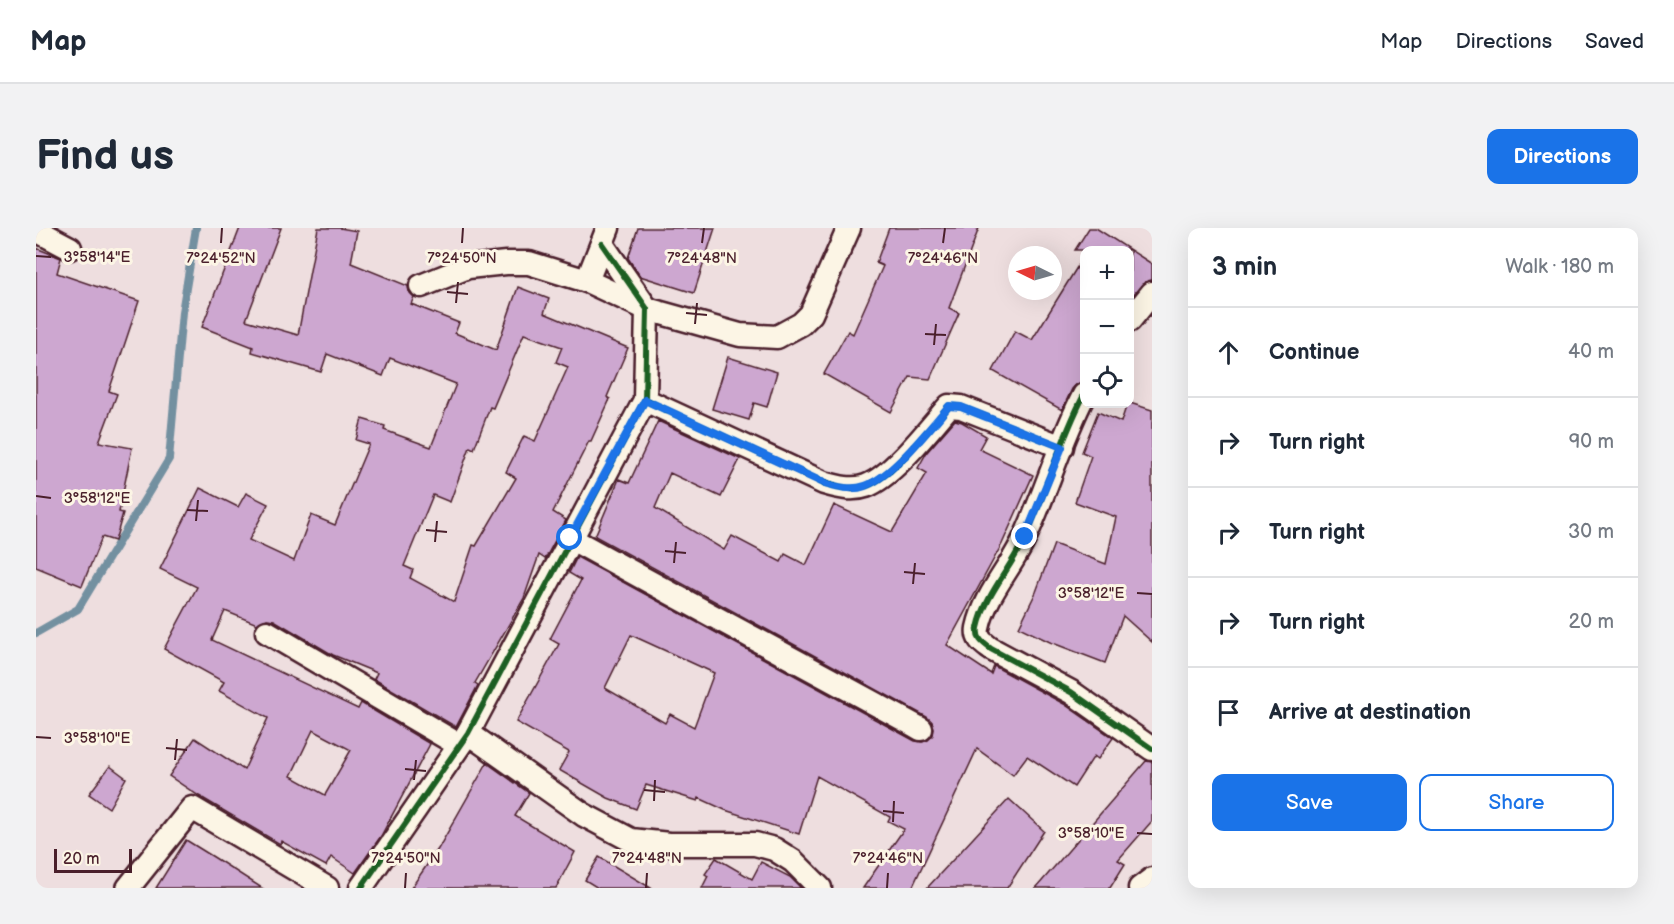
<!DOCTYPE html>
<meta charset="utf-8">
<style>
:root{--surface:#fff;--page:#f2f2f3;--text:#1f2937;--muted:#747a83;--line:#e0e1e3;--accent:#1a73e8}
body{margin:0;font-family:"Balsamiq Sans",sans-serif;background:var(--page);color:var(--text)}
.controls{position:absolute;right:18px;top:18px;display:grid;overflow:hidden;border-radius:12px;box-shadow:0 6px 24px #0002}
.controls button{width:54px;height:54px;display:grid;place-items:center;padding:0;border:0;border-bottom:2px solid var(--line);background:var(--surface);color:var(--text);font:30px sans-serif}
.compass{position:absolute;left:972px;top:18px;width:54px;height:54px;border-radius:50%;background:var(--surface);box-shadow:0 6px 24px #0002;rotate:275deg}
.scale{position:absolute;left:18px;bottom:15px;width:78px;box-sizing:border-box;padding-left:6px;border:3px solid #4a1f2b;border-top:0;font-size:16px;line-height:21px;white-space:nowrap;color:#4a1f2b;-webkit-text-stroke:4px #fcf5e5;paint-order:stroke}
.stop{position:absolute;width:18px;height:18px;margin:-14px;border:4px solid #1a73e8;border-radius:50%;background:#fff}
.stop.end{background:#1a73e8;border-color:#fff;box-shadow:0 2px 6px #0008}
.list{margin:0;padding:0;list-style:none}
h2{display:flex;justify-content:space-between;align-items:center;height:78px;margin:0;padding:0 24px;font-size:26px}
h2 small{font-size:20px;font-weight:400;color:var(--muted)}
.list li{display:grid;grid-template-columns:39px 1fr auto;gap:18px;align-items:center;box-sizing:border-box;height:90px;padding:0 24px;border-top:2px solid var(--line)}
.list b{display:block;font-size:22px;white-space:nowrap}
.list em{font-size:20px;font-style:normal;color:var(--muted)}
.actions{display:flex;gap:12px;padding:18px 24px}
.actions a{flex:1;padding:14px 0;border:2px solid var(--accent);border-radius:12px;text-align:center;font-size:21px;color:var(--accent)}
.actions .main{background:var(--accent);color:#fff}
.icon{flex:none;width:33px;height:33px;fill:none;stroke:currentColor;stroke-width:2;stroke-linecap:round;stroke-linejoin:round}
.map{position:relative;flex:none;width:1116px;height:660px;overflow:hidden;border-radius:12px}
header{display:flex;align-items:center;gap:36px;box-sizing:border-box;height:84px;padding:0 30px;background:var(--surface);border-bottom:2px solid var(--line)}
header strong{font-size:28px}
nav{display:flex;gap:33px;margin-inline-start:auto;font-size:21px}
.intro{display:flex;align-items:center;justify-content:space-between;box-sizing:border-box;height:144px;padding:0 36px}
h1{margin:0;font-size:42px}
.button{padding:15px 27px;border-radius:12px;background:var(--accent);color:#fff;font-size:21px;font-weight:700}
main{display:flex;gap:36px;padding:0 36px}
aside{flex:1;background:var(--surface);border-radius:12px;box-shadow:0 6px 24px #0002}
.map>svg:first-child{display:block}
</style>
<header>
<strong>Map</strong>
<nav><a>Map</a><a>Directions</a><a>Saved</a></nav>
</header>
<div class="intro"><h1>Find us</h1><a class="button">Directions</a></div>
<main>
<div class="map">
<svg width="1116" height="660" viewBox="0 0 1116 660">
<rect width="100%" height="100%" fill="#eededf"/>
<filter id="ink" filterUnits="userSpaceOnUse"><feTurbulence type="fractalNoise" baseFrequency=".0167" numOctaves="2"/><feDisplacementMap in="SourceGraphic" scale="12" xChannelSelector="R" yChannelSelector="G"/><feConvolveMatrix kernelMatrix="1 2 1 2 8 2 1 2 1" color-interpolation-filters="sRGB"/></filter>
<g filter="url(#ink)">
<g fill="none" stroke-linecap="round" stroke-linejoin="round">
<path stroke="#7390a0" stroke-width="8" d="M0 405 42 381 133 231 146 84 160 0"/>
</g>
<g fill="#cda7d0" stroke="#4a1f2b" stroke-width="1.5" fill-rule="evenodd">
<path d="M204 0H245L210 92 262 107 282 0H304L321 3 315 35 372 58 373 64 378 69 375 76 423 95 419 105 460 122 482 59 513 71 508 85 592 120 571 169 574 171 555 213H553L517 284 530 292 509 331 503 327 488 370 439 455 442 457 420 499 338 451 341 445 297 427 238 392 231 391 221 396 189 383 176 412 322 481 325 475 394 516 345 608 319 645 295 629 290 638 245 613 244 616 163 568 133 548 159 510 208 542 232 490 183 463 188 454 128 421 161 359 124 341 164 260 202 279 210 265 232 276 213 312 258 333 275 287 299 297 333 216 320 212 326 191 349 198 348 202 395 219 420 156 354 130 347 148 291 126 285 144 216 124 217 119 166 99ZM488 106 526 119 520 134 532 139 499 213 488 208 470 244 480 250 440 318 437 317 418 374 374 350 377 342 368 338 397 267 414 274 434 219 438 221 454 179 457 180ZM277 502 315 522 289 567 255 548Z"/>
<path d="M602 0H679L658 65 604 48 592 30Z"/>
<path d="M853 0H943L913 80 923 85 894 151 874 149 855 184 788 146 812 103 817 106 847 38 840 35Z"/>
<path d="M1053 0H1060L1116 36V52L1106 56 1094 71V22H1039Z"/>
<path d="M0 20 25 30 21 45 103 73 73 163 81 166 63 214 96 220 83 284 87 285 79 313 66 309 46 358 0 339Z"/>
<path d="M1048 28V154L1041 156 1036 161 1026 182 957 143 979 103 996 112Z"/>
<path d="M692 129 741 144 731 179 718 175 713 192 676 181Z"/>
<path d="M1094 175 1116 182V414L1087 388 1069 435 1014 414 983 399 1000 364 1018 316 1070 336 1080 289 1039 274 1055 228 1046 224 1062 184 1085 194 1091 176Z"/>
<path d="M919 192 926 194 950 208 943 221 997 247 966 316 911 417 955 446 958 438 1028 476 1077 510 1062 531 1058 528 1038 559 991 528 977 547 941 521 876 660H827L868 601 852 593 854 589 781 548 763 606 689 582 663 570 662 573 610 557 600 581 572 570 523 542 533 524 480 494 523 416 514 411 545 352 533 345 541 329 879 513 886 514 892 512 897 507 898 500 896 494 891 489 559 308 583 251 593 255 622 193 704 231 685 269 634 245 619 280 688 322 696 308 745 334 749 326 770 337 798 277 856 304 891 245 882 240 891 224ZM595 407 678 445 658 499 634 486 629 495 569 460Z"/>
<path d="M1110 533 1116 534V593L1082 632 1089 636 1074 660H1000Z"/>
<path d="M451 535 493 565 479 588 539 624 520 660H375L402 621Z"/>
<path d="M74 538 90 550 73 580 53 566Z"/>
<path d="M973 571 1008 603 971 660H891Z"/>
<path d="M150 612 179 630 226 660H120Z"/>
<path d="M563 629 615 660H562L549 652Z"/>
<path d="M680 630 716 651 725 634 754 649 765 660H666L672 648 669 646Z"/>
</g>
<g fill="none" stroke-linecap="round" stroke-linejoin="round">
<defs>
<g id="street">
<path d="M0 2 34 20"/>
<path d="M551 53 572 0"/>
<path d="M385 58 432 39 470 35H493L551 53 611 81 704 107 741 109 765 96 775 86 813 0"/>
<path d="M1094 92 1116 65"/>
<path d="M1048 167C1025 211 1011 261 990 307 977 338 949 366 942 400 940 411 947 415 955 421L1035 464 1116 521"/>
<path d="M609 172 788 255C802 259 816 263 830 258 856 249 894 200 913 178L925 179 1026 219"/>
<path d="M534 310C651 375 769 437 885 501"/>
<path d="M231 404 423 517"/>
<path d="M432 505 548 587 595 612 633 616H719L738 621 757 633 784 660"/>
<path d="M92 660 156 580 291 660"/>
<path d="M325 660 432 505 609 172 611 81 566 16"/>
<path d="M1104 660 1116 651"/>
</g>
</defs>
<use href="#street" stroke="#4a1f2b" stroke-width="27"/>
<use href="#street" stroke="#fcf5e5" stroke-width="22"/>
<defs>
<g id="cycleway">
<path d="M1048 167C1025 211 1011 261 990 307 977 338 949 366 942 400 940 411 947 415 955 421L1035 464 1116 521"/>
<path d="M609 172 788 255C802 259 816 263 830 258 856 249 894 200 913 178L925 179 1026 219"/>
<path d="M325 660 432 505 609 172 611 81 566 16"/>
</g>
</defs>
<use href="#cycleway" stroke="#fcf5e5" stroke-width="10"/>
<use href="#cycleway" stroke="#1b5e20" stroke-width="6"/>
</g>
</g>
<g fill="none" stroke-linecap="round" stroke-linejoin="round" filter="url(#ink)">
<path stroke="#1a73e8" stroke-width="8" d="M534 310 609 172 788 255C802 259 816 263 829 258 856 249 894 200 913 178L925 179 1026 219 989 309"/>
</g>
<path fill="none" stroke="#4a1f2b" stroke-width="2" d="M185 15 186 0M426 15 427 0M666 15 668 0M907 15 909 0M0 28 15 29M411 64 432 66M420 75 422 54M650 85 671 87M659 96 661 75M889 106 910 107M898 117 900 96M0 268 15 270M151 282 172 283M160 293 162 272M390 302 411 304M399 314 401 293M629 323 650 325M638 335 640 314M868 344 889 346M877 356 879 335M1101 365 1116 366M0 509 15 510M130 520 151 522M139 532 141 511M369 541 390 543M378 552 380 532M608 562 629 564M618 573 619 552M847 583 868 585M857 594 858 573M1101 605 1116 606M369 660 370 645M610 660 611 645M851 660 852 645"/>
<g font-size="15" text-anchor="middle" fill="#4a1f2b" stroke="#fcf5e5" stroke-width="6" stroke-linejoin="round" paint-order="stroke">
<text x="61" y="34">3°58'14"E</text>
<text x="185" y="35">7°24'52"N</text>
<text x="426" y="35">7°24'50"N</text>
<text x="666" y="35">7°24'48"N</text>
<text x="907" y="35">7°24'46"N</text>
<text x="61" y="275">3°58'12"E</text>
<text x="1055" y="370">3°58'12"E</text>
<text x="61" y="515">3°58'10"E</text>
<text x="1055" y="610">3°58'10"E</text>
<text x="370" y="635">7°24'50"N</text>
<text x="611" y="635">7°24'48"N</text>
<text x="852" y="635">7°24'46"N</text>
</g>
</svg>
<div class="controls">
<button>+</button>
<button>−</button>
<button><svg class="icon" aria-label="locate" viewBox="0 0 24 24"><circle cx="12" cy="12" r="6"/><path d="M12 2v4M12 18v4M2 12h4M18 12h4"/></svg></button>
</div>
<svg class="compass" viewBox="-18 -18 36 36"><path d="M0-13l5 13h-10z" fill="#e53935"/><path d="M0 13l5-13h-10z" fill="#747a83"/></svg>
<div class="scale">20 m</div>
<div class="stop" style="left:534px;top:310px"></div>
<div class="stop end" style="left:989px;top:309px"></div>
</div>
<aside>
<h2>3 min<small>Walk · 180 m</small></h2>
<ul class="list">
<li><svg class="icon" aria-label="ahead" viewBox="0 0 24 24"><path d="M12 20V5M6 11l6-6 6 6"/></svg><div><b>Continue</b></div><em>40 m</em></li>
<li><svg class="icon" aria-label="right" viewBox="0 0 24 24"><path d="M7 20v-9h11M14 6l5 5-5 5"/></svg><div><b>Turn right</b></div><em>90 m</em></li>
<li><svg class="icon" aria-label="right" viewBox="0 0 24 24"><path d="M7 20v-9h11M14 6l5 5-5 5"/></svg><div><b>Turn right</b></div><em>30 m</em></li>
<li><svg class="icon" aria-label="right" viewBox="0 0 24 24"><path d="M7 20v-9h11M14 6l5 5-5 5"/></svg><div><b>Turn right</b></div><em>20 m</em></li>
<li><svg class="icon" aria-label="arrive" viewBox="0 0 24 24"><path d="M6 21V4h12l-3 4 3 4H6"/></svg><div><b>Arrive at destination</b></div></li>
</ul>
<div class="actions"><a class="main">Save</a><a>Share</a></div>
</aside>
</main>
